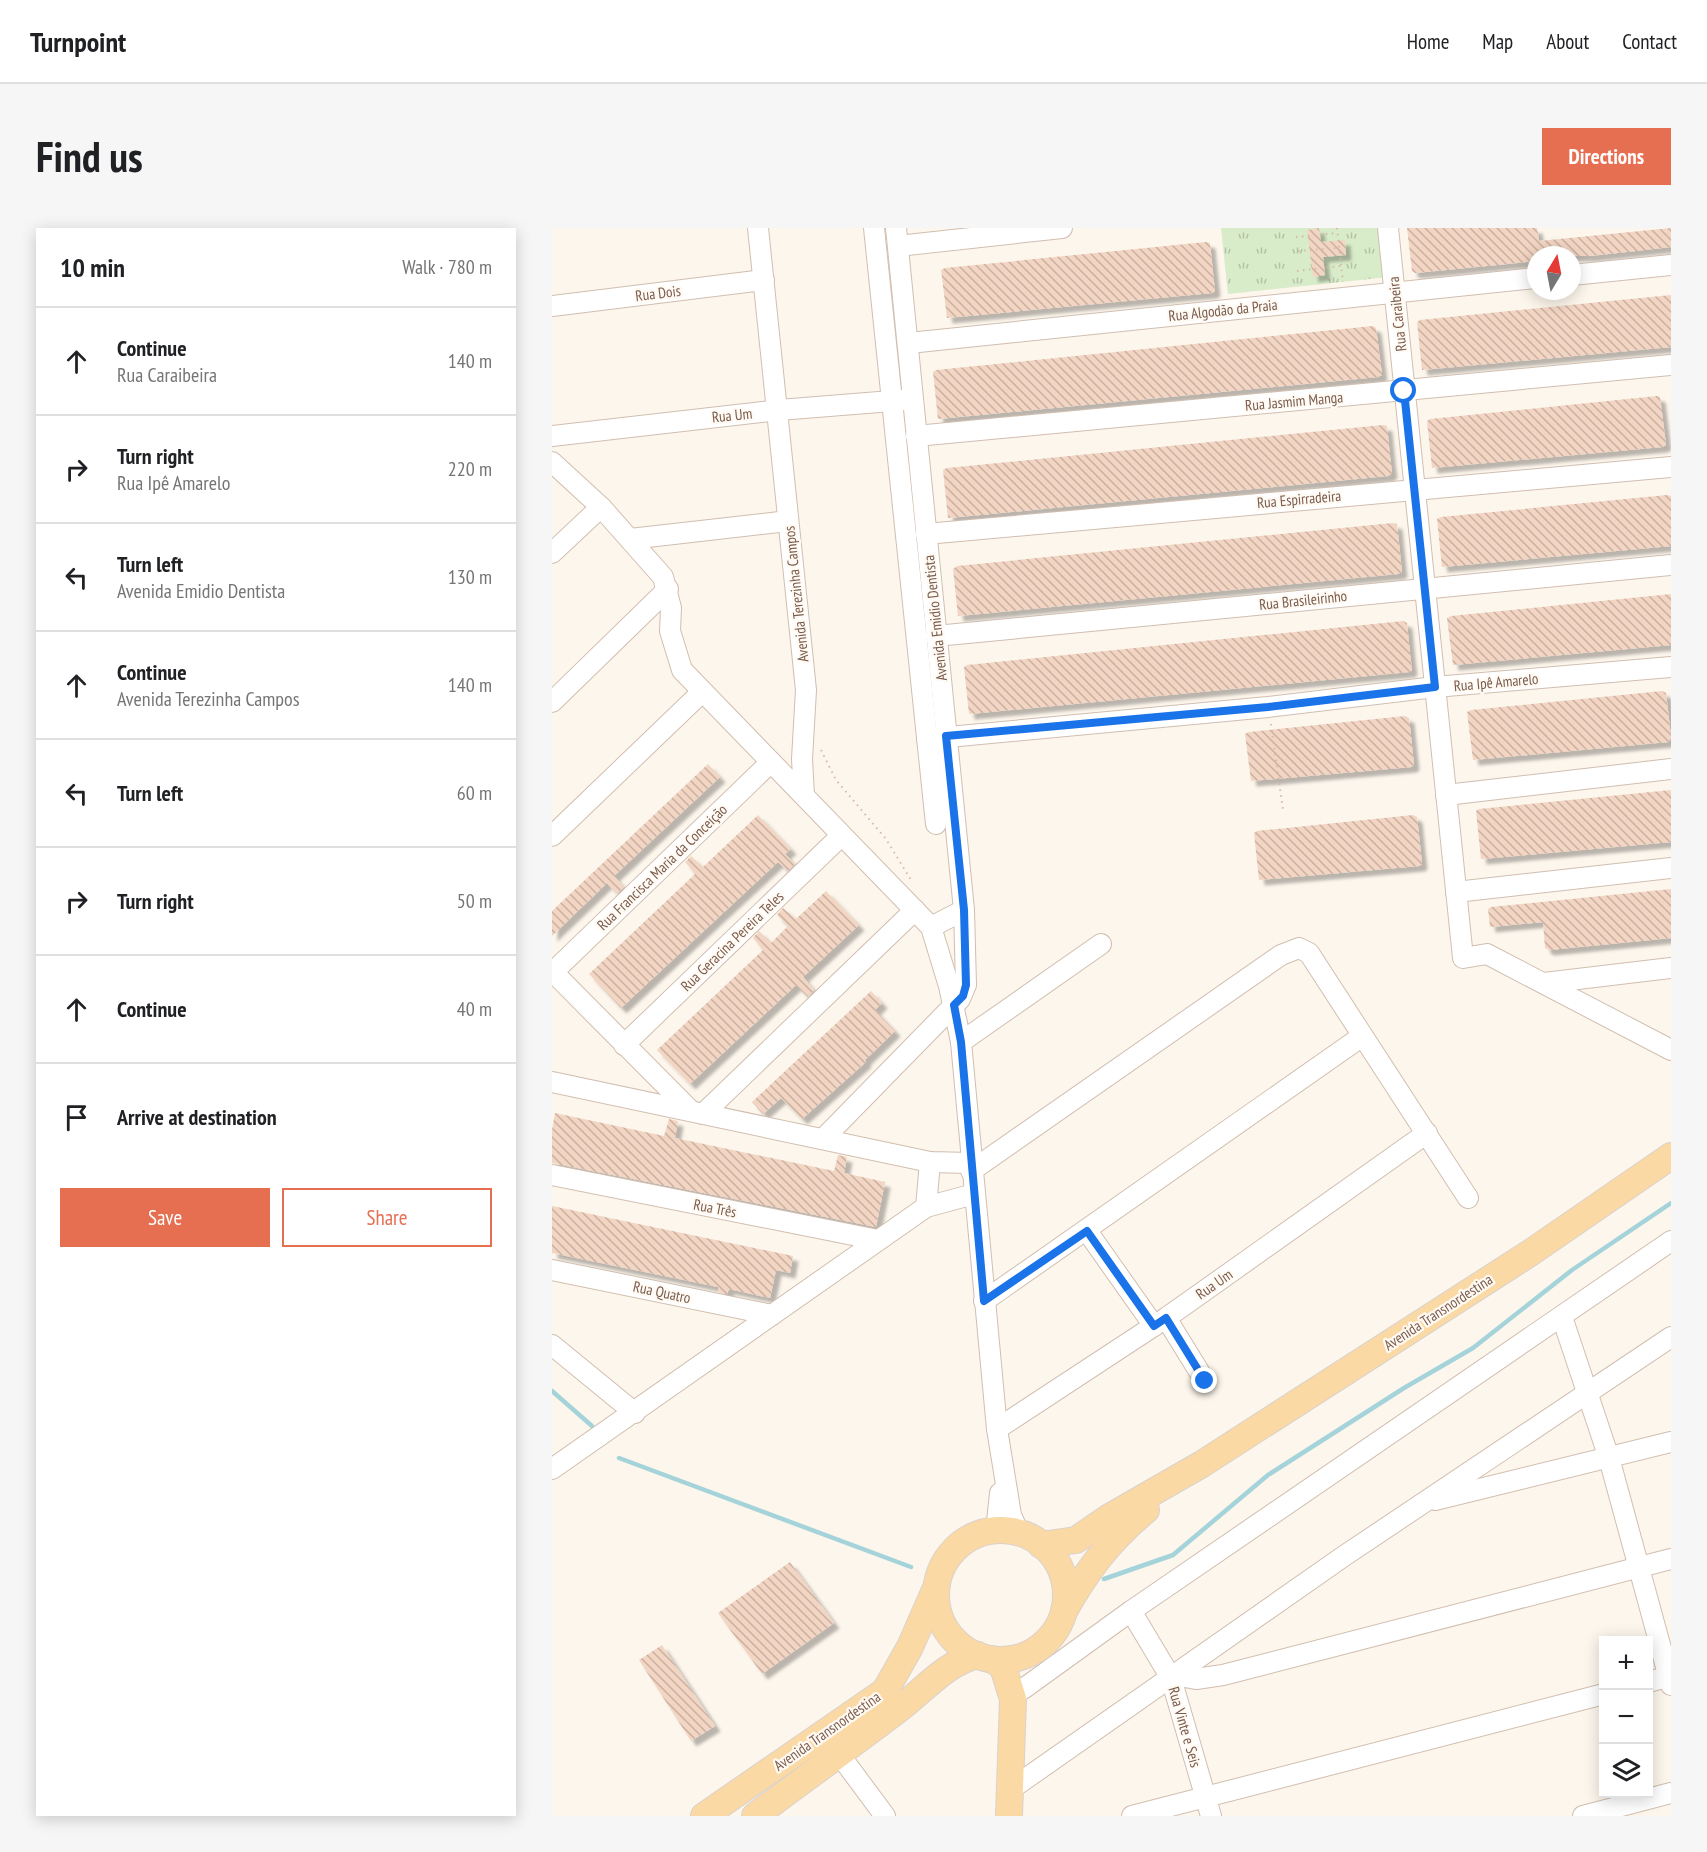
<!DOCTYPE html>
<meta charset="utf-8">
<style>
:root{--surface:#fff;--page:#f6f6f6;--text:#202124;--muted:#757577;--line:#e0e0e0;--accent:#e76f51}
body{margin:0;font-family:"PT Sans Narrow",sans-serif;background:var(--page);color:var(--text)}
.controls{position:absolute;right:18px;bottom:18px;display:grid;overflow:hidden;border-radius:0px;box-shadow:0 3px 15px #0003}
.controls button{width:54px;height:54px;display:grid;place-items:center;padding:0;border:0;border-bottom:2px solid var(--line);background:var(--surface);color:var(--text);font:30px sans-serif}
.compass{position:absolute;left:975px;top:18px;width:54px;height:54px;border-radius:50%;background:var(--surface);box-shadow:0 3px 15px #0003;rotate:10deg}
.stop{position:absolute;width:18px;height:18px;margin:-14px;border:4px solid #1a73e8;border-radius:50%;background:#fff}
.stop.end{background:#1a73e8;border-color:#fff;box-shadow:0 2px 6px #0008}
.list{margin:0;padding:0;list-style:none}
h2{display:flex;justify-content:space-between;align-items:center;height:78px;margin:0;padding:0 24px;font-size:26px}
h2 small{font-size:20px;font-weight:400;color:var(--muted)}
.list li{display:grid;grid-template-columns:39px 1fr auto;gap:18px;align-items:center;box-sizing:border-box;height:108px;padding:0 24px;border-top:2px solid var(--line)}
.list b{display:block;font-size:22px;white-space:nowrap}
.list p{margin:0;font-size:20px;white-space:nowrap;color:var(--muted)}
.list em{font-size:20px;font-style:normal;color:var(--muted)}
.actions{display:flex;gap:12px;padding:18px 24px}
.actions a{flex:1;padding:14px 0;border:2px solid var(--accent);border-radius:0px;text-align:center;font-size:21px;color:var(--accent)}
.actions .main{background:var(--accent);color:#fff}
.icon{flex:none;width:33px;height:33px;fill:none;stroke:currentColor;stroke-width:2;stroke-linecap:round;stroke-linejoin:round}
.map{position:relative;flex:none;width:1119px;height:1588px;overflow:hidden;border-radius:0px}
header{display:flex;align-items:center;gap:36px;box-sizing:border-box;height:84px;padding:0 30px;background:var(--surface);border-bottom:2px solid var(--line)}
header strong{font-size:28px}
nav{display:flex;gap:33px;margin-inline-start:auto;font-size:21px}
.intro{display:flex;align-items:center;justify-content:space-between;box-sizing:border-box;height:144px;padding:0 36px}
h1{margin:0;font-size:42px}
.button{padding:15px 27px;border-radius:0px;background:var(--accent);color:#fff;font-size:21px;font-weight:700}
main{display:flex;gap:36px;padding:0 36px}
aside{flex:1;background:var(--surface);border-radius:0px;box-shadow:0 3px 15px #0003}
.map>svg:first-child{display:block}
</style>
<header>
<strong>Turnpoint</strong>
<nav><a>Home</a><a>Map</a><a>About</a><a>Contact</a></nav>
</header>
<div class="intro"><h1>Find us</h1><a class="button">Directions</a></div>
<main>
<aside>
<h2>10 min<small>Walk · 780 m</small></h2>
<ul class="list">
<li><svg class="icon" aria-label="ahead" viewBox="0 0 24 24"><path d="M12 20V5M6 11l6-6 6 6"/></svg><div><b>Continue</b><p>Rua Caraibeira</p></div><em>140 m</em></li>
<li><svg class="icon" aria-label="right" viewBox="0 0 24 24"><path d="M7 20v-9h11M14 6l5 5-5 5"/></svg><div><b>Turn right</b><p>Rua Ipê Amarelo</p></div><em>220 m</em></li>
<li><svg class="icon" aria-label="left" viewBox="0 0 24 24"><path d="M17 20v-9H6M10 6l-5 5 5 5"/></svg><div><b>Turn left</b><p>Avenida Emidio Dentista</p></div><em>130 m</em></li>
<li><svg class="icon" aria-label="ahead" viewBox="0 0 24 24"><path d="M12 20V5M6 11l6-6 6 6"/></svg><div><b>Continue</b><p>Avenida Terezinha Campos</p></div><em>140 m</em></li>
<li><svg class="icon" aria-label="left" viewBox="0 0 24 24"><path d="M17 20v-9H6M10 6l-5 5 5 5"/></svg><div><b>Turn left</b></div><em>60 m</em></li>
<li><svg class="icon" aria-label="right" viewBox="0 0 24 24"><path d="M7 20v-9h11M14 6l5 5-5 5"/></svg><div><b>Turn right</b></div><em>50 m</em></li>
<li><svg class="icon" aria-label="ahead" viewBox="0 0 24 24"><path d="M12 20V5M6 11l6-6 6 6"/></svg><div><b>Continue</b></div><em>40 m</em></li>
<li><svg class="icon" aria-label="arrive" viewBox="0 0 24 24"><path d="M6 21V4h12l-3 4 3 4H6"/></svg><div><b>Arrive at destination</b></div></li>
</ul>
<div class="actions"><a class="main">Save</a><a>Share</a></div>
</aside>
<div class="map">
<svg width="1119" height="1588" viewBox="0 0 1119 1588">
<defs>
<pattern id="park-tufts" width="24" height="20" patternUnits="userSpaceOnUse" patternTransform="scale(1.5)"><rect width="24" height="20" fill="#d8ecc9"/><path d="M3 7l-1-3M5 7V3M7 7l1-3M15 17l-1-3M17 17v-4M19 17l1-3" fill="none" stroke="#b4c2a5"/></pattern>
<pattern id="building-back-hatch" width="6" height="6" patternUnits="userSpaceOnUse" patternTransform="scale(1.5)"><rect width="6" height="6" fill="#f3d5c3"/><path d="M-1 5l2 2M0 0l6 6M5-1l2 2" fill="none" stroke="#cab0a1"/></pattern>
<filter id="shadow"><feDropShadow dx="5.5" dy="5.5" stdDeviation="1.5" flood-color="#0004"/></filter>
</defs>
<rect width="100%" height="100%" fill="#fdf6ec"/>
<path fill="url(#park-tufts)" d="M669 0H832L837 49 676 66Z"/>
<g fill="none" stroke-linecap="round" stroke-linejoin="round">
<g stroke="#a5d3da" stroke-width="4.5">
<path d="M0 1163 40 1198"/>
<path d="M67 1230 359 1339"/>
<path d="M552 1351 621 1327 716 1247 852 1160 921 1120 1020 1042 1119 975"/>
</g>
</g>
<g fill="url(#building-back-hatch)" filter="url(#shadow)">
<path d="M767 0 769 14 793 12 794 27 771 29 773 47 761 49 755 2Z"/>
<path d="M855 0H985L987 13 1119 0V19L1038 28 984 27V33L863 45 860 43Z"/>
<path d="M654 14 658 15 661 45 663 63 660 65 395 90 389 42 393 40Z"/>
<path d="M1119 67V119L870 142 865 94 868 92Z"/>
<path d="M821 98 824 100 830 147 826 149 386 191 381 144 384 142Z"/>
<path d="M1105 168 1108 169 1114 217 1110 219 880 240 875 193 878 191Z"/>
<path d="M831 197 835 198 838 229 840 245 836 248 396 290 391 242 395 240Z"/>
<path d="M1115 267 1119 268V318L890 339 885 291 889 289Z"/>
<path d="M841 295 845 296 850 344 846 346 406 388 401 341 405 338Z"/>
<path d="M1119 366V417L901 437 895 390 899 388Z"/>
<path d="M851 393 855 395 858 426 860 442 857 444 417 486 412 439 415 437Z"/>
<path d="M1110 463 1114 465 1119 510 1116 514 921 532 915 484 919 482Z"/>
<path d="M853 488 857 490 862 537 859 539 699 553 693 506 697 504Z"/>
<path d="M156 536 168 549 62 648 72 659 65 666 55 655 0 708V683Z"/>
<path d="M1119 562V614L929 631 924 583 927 581Z"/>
<path d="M206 587 239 621 233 626 243 636 236 643 226 634 69 780 37 746 143 646 133 634 139 628 151 639Z"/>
<path d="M861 587 865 589 870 636 867 638 707 652 702 605 705 603Z"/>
<path d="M1119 661V710L997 722 993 720 991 694 938 699 936 681 939 679Z"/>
<path d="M274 663 307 697 251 749 262 762 256 769 244 757 138 856 105 822 211 722 201 710 207 703 219 715 236 698 225 687 231 680 244 691Z"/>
<path d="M319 763 330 775 323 782 343 803 313 832 314 834 250 891 229 870 211 886 200 874Z"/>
<path d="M3 885 112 908 117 891 126 893 123 910 282 943 286 927 295 929 292 945 333 954 324 999 0 935V902Z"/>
<path d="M0 978 241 1028 238 1045 224 1042 218 1070 177 1061 175 1066 166 1064V1059L0 1025Z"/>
<path d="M238 1334 282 1395 210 1446 166 1385Z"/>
<path d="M110 1417 163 1498 139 1513 87 1432Z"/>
</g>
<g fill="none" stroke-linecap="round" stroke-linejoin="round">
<defs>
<g id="minor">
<path d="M206 0 254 462 250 531 252 567"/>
<path d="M322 0 384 596"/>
<path d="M836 0 911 730 935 726 1119 822"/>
<path d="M346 18 510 0"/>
<path d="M1020 47 1119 37"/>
<path d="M0 78 212 52"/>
<path d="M357 115 984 50"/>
<path d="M0 208 227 182 352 172"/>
<path d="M364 208 1119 137"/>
<path d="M0 234 49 279 111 349 119 380 118 403 130 442 379 699 397 758 409 814 445 1201 459 1287 467 1305"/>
<path d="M374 306 1119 239"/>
<path d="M78 311 236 293"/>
<path d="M0 325 49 279"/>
<path d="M384 408 1119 337"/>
<path d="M0 474 116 361"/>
<path d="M375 511 716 479 883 459 1119 439"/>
<path d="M894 567 1119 541"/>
<path d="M0 608 150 464"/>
<path d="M904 664 1119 640"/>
<path d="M379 699 412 682"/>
<path d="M0 743 139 883"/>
<path d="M1 744 219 534"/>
<path d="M992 755 1119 740"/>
<path d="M409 814 549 716"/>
<path d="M72 817 289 608"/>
<path d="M0 854 378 934 418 935"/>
<path d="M151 886 363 682"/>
<path d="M271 911 408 771 414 757 412 682 344 0"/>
<path d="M419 943 729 727 747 720 757 725 916 970"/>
<path d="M0 947 326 1012"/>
<path d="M374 979 378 934"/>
<path d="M535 1003 602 1098"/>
<path d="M0 1042 220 1087"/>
<path d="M432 1073 809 809"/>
<path d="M1010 1089 1057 1230 1119 1457"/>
<path d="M614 1090 653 1153"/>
<path d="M0 1117 83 1185"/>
<path d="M445 1201 614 1090 875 905"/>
<path d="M0 1241 374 979 422 966"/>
<path d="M883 1272 1119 1214"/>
<path d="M436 1304 445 1294 448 1265"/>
<path d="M579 1383 619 1450 659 1588"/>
<path d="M622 1447 644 1451 671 1447 1119 1331"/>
<path d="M1096 1454 1119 1448"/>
<path d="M471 1461 579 1383 1119 1013"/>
<path d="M287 1526 333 1588"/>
<path d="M459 1561 792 1328 1119 1109"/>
<path d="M580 1588 1052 1466"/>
<path d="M1031 1588 1119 1565"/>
</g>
<g id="major">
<circle cx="449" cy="1367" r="65"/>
<path d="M489 1317 524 1312 556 1290 650 1236 978 1025 1119 928"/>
<path d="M512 1383C536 1341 557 1313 594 1282"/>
<path d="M440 1431 451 1439 461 1471 457 1588"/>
<path d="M152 1588 333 1463 358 1419 383 1362"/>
<path d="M203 1588C251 1552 300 1517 347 1481 372 1462 395 1434 426 1427"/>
</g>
</defs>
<use href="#minor" stroke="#d1beb0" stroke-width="22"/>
<use href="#major" stroke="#dad1cd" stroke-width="28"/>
<g stroke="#d9b8a5" stroke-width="2" stroke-dasharray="1.5 4.5" stroke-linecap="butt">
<path d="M785 0 791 54"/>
<path d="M744 9 785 5"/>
<path d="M746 23 787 20"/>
<path d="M745 43 789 38"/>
<path d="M719 496 731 582"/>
<path d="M269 522 284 552 334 611 359 652"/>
</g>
<use href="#minor" stroke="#fff" stroke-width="20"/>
<use href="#major" stroke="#fbd9a5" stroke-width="26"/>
</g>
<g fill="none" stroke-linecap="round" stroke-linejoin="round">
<path stroke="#1a73e8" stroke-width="8" d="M653 1153 614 1090 602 1098 535 1003 432 1073 409 814 402 777 411 768 414 757 412 682 394 508 716 479 883 459 852 163"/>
</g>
<g text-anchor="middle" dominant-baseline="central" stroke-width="4.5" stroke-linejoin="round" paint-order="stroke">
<g font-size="15" fill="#7a5c4d" stroke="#fffaf3">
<text transform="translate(106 65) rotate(-7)">Rua Dois</text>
<text transform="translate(671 82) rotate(-6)">Rua Algodão da Praia</text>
<text transform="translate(845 86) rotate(-96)">Rua Caraibeira</text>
<text transform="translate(742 173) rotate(-5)">Rua Jasmim Manga</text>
<text transform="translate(180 187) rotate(-6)">Rua Um</text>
<text transform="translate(747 271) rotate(-5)">Rua Espirradeira</text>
<text transform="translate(244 366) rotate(-96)">Avenida Terezinha Campos</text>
<text transform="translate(751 372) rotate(-6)">Rua Brasileirinho</text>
<text transform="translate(383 390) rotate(-96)">Avenida Emidio Dentista</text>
<text transform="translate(944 454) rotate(-5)">Rua Ipê Amarelo</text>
<text transform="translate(110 639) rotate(-44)">Rua Francisca Maria da Conceição</text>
<text transform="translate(180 713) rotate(-44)">Rua Geracina Pereira Teles</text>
<text transform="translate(163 980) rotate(11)">Rua Três</text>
<text transform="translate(662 1056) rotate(-35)">Rua Um</text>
<text transform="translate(110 1064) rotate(12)">Rua Quatro</text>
<text transform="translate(886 1084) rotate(-33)">Avenida Transnordestina</text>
<text transform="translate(633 1499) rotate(74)">Rua Vinte e Seis</text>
<text transform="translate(275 1503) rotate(-35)">Avenida Transnordestina</text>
</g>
</g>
</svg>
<div class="controls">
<button>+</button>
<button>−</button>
<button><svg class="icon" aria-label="layers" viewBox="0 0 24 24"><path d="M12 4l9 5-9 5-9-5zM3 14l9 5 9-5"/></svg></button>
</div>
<svg class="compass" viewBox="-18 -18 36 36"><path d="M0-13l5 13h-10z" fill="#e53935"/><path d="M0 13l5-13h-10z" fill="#757577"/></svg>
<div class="stop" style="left:852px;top:163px"></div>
<div class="stop end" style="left:653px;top:1153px"></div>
</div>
</main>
